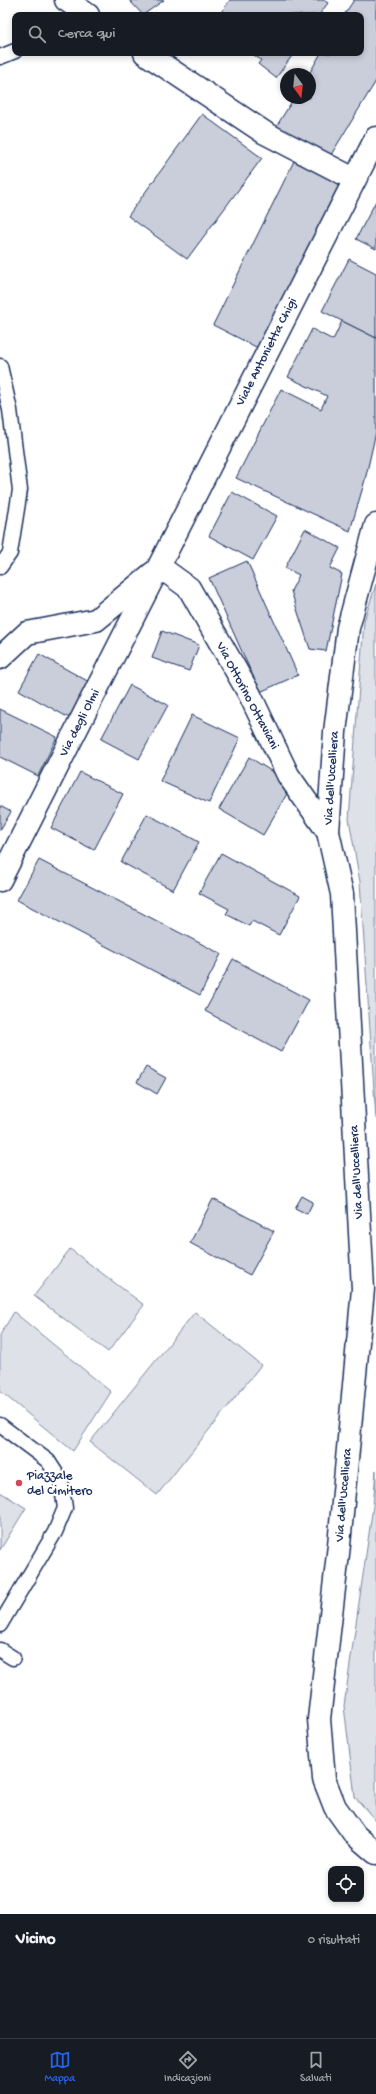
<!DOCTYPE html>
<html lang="it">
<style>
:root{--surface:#171b24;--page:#20242c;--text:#f1f3f6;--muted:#9ea1a6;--line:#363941;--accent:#2563eb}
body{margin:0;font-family:"Gochi Hand",sans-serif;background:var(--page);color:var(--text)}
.controls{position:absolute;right:12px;bottom:12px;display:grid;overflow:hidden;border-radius:8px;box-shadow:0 2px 6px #0003}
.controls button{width:36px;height:36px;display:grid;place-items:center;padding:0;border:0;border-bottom:1px solid var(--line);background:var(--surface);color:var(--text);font:20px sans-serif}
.compass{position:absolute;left:280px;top:68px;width:36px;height:36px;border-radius:50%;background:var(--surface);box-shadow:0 2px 6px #0003;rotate:165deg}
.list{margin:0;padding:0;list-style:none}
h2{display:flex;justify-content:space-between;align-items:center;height:52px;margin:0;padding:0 16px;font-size:17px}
h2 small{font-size:13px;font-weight:400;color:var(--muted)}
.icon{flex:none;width:22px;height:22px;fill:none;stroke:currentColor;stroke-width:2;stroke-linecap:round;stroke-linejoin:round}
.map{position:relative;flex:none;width:376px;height:1914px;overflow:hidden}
.search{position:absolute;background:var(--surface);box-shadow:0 2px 6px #0003;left:12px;right:12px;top:12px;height:44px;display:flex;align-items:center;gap:10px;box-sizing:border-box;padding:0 14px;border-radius:8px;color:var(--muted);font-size:15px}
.sheet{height:124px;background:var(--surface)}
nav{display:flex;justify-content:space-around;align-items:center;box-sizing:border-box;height:56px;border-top:1px solid var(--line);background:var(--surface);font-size:11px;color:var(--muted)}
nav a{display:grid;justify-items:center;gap:2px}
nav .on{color:var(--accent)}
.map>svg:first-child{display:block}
</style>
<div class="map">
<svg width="376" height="1914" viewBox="0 0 376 1914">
<rect width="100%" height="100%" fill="#fff"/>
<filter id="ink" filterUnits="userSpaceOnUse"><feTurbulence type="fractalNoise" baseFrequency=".025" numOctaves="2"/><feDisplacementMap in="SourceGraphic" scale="8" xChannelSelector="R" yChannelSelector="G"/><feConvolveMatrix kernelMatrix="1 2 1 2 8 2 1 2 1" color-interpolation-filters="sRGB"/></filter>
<g filter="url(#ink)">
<g fill="#dee1e7" stroke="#7c88a2">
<path d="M376 584V1119L360 882 349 819 364 621Z"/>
<path d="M70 1249 144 1305 108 1352 34 1296Z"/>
<path d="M14 1312 111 1392 73 1451 0 1391V1335Z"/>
<path d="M195 1312 261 1365 157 1495 90 1442Z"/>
<path d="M376 1470V1821L355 1797 344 1706 373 1506Z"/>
<path d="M0 1492 26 1508 0 1550Z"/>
</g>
<g fill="#caceda" stroke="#1b2f5e">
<path d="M129 0H164L143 15Z"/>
<path d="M230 0H324L328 3 319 15H219Z"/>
<path d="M354 0H376V81L329 158 276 127 294 98H310V74H309L321 53H361V15H344Z"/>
<path d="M251 53H294L276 78 258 64 261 60Z"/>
<path d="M202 114 262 158 187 259 128 216Z"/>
<path d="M294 161 341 184 260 349 213 325Z"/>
<path d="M376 201V249L356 239Z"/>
<path d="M349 259 376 273V338L322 311Z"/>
<path d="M342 321 376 338V432L365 480 350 531 236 478 281 389 321 409 327 396 288 377 312 329 333 340Z"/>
<path d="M232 492 277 516 253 560 209 536Z"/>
<path d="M305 529 340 548 330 568 342 574 326 651 310 649 291 591 299 575 285 568Z"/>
<path d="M247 561 298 675 260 692 209 578Z"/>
<path d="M162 631 199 645 189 671 152 658Z"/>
<path d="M39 654 91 683 71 719 19 690Z"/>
<path d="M130 685 168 705 139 759 101 739Z"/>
<path d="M0 709 57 737 38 776 0 757Z"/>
<path d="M192 715 240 738 209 803 160 781Z"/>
<path d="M249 757 282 778 288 792 263 835 219 809Z"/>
<path d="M80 772 123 794 94 850 51 828Z"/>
<path d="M0 806 11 812 0 830Z"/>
<path d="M147 814 199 842 173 890 121 862Z"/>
<path d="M221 853 300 896 279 935 252 921 249 926 226 914 229 909 199 893Z"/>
<path d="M39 860 221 954 200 995 17 900Z"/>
<path d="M233 959 309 1000 281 1052 205 1011Z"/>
<path d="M146 1067 166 1078 157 1094 137 1082Z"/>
<path d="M302 1196 313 1202 307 1214 295 1208Z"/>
<path d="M213 1199 274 1231 250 1275 190 1243Z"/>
</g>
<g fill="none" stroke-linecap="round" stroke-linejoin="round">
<defs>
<g id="lane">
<path d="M0 57 15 51"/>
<path d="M0 366 10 410 20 490 10 553 0 567"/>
<path d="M0 1425 48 1461 61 1481 65 1508 55 1532 0 1625"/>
<path d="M0 1650 13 1658"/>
</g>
<g id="street">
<path d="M66 0 88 15"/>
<path d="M145 53 265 133 354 179"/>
</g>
<g id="secondary">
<path d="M376 525 348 628 335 732 328 832 342 894 363 1289 339 1545 319 1719 324 1779 335 1807 355 1835 376 1853"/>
<path d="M160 567 189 588 250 695 288 775 328 832"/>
<path d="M0 658 27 633 96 620 153 573"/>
<path d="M0 880 376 138"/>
</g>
</defs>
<use href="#lane" stroke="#1b2f5e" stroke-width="17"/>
<use href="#street" stroke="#1b2f5e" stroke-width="25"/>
<use href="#secondary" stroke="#1b2f5e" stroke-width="25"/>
<use href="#lane" stroke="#fff" stroke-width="14"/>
<use href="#street" stroke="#fff" stroke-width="22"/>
<use href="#secondary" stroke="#fff" stroke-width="22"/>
</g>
</g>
<circle fill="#d1495b" stroke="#fff" stroke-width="1.5" cx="19" cy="1483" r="4"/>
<g text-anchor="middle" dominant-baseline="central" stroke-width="4" stroke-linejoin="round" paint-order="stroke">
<g font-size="13" fill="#1b2f5e" stroke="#fff">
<text transform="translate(267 352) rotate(-63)">Viale Antonietta Chigi</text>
<text transform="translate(247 696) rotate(62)">Via Ottorino Ottaviani</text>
<text transform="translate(80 723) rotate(-63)">Via degli Olmi</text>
<text transform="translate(332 778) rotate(-86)">Via dell'Uccelliera</text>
<text transform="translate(357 1172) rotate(-93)">Via dell'Uccelliera</text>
<text transform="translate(344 1495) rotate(-85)">Via dell'Uccelliera</text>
</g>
<g font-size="13" fill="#1b2f5e" stroke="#fff" text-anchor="start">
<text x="27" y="1476">Piazzale<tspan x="27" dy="15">del Cimitero</tspan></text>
</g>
</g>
</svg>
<div class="controls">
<button><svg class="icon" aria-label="locate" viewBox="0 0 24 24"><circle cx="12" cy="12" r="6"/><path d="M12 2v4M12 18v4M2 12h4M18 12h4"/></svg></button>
</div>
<svg class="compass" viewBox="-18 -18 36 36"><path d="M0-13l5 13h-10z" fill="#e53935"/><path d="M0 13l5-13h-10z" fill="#9ea1a6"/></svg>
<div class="search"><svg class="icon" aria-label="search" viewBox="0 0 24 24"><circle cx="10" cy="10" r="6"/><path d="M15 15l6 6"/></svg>Cerca qui</div>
</div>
<section class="sheet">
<h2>Vicino<small>0 risultati</small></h2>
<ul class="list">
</ul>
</section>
<nav>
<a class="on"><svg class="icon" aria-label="map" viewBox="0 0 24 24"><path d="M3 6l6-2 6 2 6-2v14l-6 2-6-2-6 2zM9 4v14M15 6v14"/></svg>Mappa</a>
<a><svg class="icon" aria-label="directions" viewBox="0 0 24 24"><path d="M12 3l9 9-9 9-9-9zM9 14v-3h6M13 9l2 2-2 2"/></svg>Indicazioni</a>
<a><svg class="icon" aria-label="saved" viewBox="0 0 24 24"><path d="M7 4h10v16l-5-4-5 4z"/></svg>Salvati</a>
</nav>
